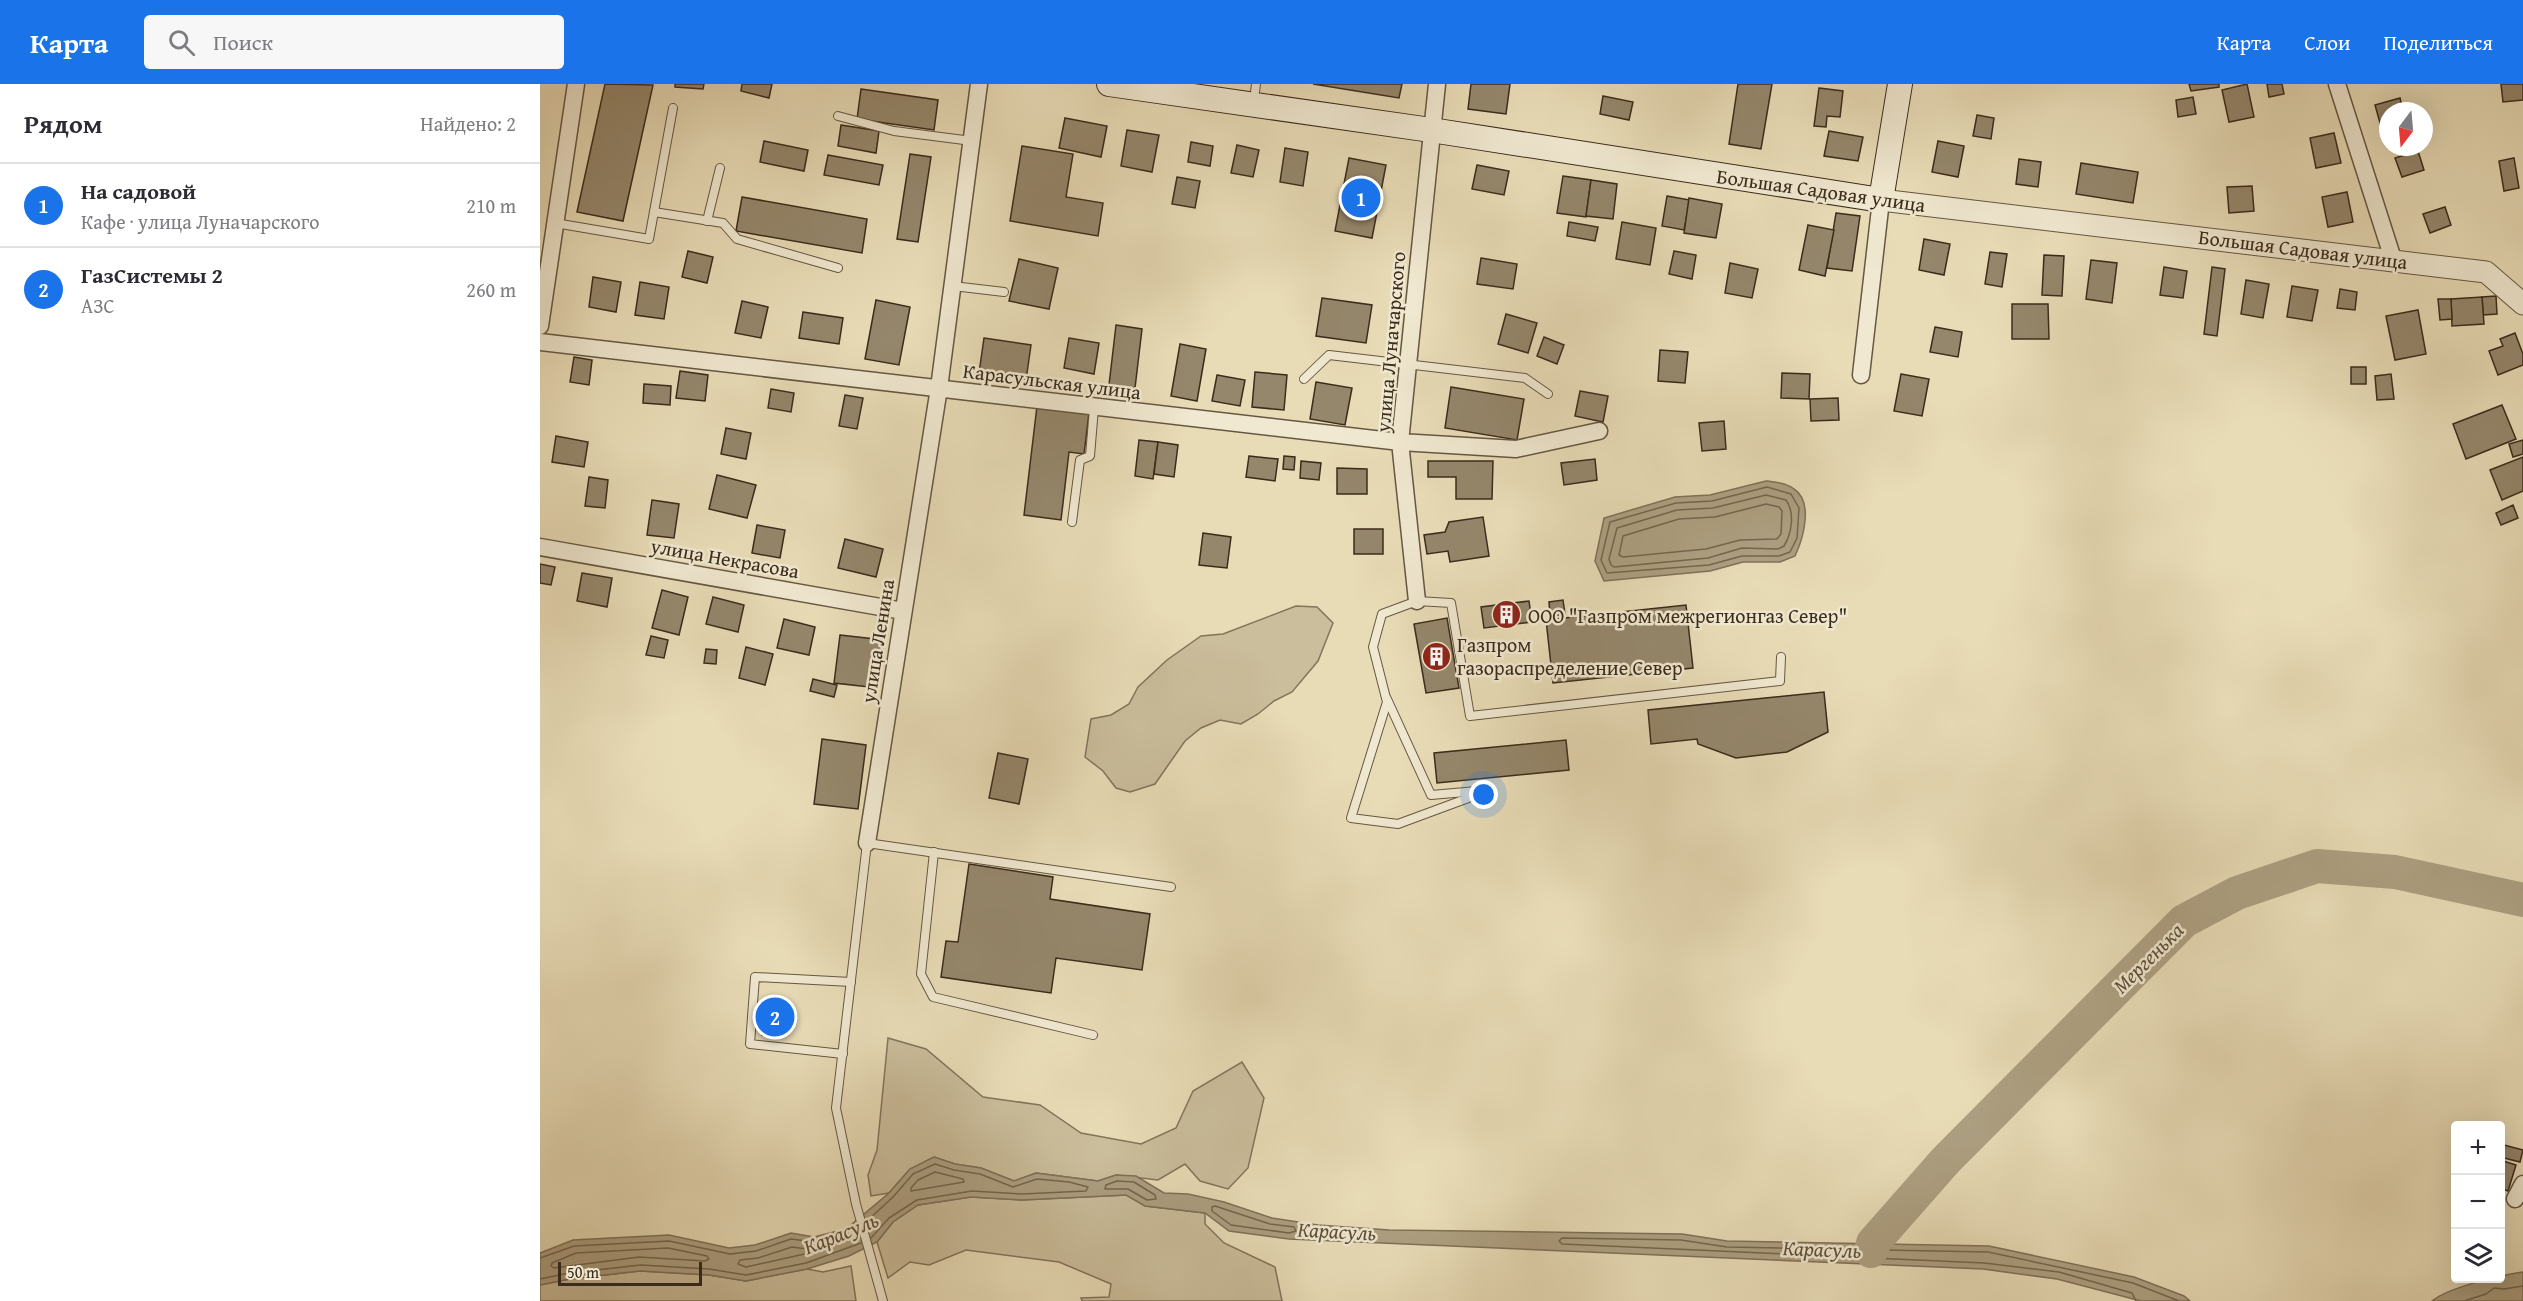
<!DOCTYPE html>
<html lang="ru">
<meta charset="utf-8">
<style>
:root{--surface:#fff;--page:#f7f7f7;--text:#2b2b33;--muted:#7c7c81;--line:#e1e1e2;--accent:#1a73e8}
body{margin:0;font-family:"Gentium Book Plus",serif;background:var(--page);color:var(--text)}
.controls{position:absolute;right:18px;bottom:18px;display:grid;overflow:hidden;border-radius:6px;box-shadow:0 6px 24px #0002}
.controls button{width:54px;height:54px;display:grid;place-items:center;padding:0;border:0;border-bottom:2px solid var(--line);background:var(--surface);color:var(--text);font:30px sans-serif}
.compass{position:absolute;left:1839px;top:18px;width:54px;height:54px;border-radius:50%;background:var(--surface);box-shadow:0 6px 24px #0002;rotate:196deg}
.scale{position:absolute;left:18px;bottom:15px;width:144px;box-sizing:border-box;padding-left:6px;border:3px solid #3b2b1b;border-top:0;font-size:16px;line-height:21px;white-space:nowrap;color:#3b2b1b;-webkit-text-stroke:4px #f0e8d0;paint-order:stroke}
.you{position:absolute;left:944px;top:711px;width:21px;height:21px;margin:-15px;border:4px solid #fff;border-radius:50%;background:#1a73e8;box-shadow:0 0 0 9px #1a73e833}
.badge{display:grid;place-items:center;width:39px;height:39px;border-radius:50%;background:var(--accent);color:#fff;font-size:20px;font-weight:700}
.pin{position:absolute;translate:-50% -50%;border:3px solid #fff;box-shadow:0 2px 6px #0006}
.list{margin:0;padding:0;list-style:none}
h2{display:flex;justify-content:space-between;align-items:center;height:78px;margin:0;padding:0 24px;font-size:26px}
h2 small{font-size:20px;font-weight:400;color:var(--muted)}
.list li{display:grid;grid-template-columns:39px 1fr auto;gap:18px;align-items:center;box-sizing:border-box;height:84px;padding:0 24px;border-top:2px solid var(--line)}
.list b{display:block;font-size:22px;white-space:nowrap}
.list p{margin:0;font-size:20px;white-space:nowrap;color:var(--muted)}
.list em{font-size:20px;font-style:normal;color:var(--muted)}
.icon{flex:none;width:33px;height:33px;fill:none;stroke:currentColor;stroke-width:2;stroke-linecap:round;stroke-linejoin:round}
.map{position:relative;flex:none;width:1983px;height:1217px;overflow:hidden}
header{display:flex;align-items:center;gap:36px;box-sizing:border-box;height:84px;padding:0 30px;background:var(--accent);color:#fff}
header strong{font-size:28px}
nav{display:flex;gap:33px;margin-inline-start:auto;font-size:21px}
.search{width:420px;height:54px;background:var(--page);display:flex;align-items:center;gap:15px;box-sizing:border-box;padding:0 21px;border-radius:6px;color:var(--muted);font-size:22px}
main{display:flex}
aside{flex:1;background:var(--surface)}
.map>svg:first-child{display:block}
</style>
<header>
<strong>Карта</strong>
<div class="search"><svg class="icon" aria-label="search" viewBox="0 0 24 24"><circle cx="10" cy="10" r="6"/><path d="M15 15l6 6"/></svg>Поиск</div>
<nav><a>Карта</a><a>Слои</a><a>Поделиться</a></nav>
</header>
<main>
<aside>
<h2>Рядом<small>Найдено: 2</small></h2>
<ul class="list">
<li><span class="badge">1</span><div><b>На садовой</b><p>Кафе · улица Луначарского</p></div><em>210 m</em></li>
<li><span class="badge">2</span><div><b>ГазСистемы 2</b><p>АЗС</p></div><em>260 m</em></li>
</ul>
</aside>
<div class="map">
<svg width="1983" height="1217" viewBox="0 0 1983 1217">
<rect width="100%" height="100%" fill="#e8dcb7"/>
<filter id="stains"><feTurbulence type="fractalNoise" baseFrequency=".00333" numOctaves="4"/><feColorMatrix values="0 0 0 0 .2 0 0 0 0 .09 0 0 0 0 .02 0 0 0 .5 -.17"/></filter>
<radialGradient id="worn" r=".72"><stop offset=".6" stop-color="#630" stop-opacity="0"/><stop offset="1" stop-color="#630" stop-opacity=".3"/></radialGradient>
<g fill="#cbbe9c" stroke="#83745c" stroke-width="1.5">
<path d="M756 522 777 523 793 539 778 577 752 608 734 617 718 630 701 640 680 636 661 644 645 657 615 700 590 708 576 704 563 687 545 673 551 635 571 631 589 620 598 603 627 576 661 552 683 550Z"/>
<path d="M348 954 386 965 443 1013 500 1021 541 1049 601 1060 636 1044 653 1007 702 978 724 1014 708 1084 688 1105 660 1097 645 1080 618 1096 576 1091 558 1097 496 1089 474 1097 441 1084 415 1080 394 1073 370 1085 349 1109 331 1112 328 1091 337 1066Z"/>
<path d="M587 1111 605 1122 665 1129V1140L684 1159 735 1183 742 1217H542L541 1214 569 1213 571 1200 519 1178 426 1166 389 1181 370 1178 348 1194 337 1158 353 1138 378 1121 431 1113 482 1116Z"/>
<path d="M311 1182 316 1217H0V1201L30 1195 100 1187 169 1191 206 1197 267 1185 283 1188Z"/>
</g>
<g fill="#ada082" stroke="#7f7159" stroke-width="1.5">
<path d="M1226 397C1235 398 1246 399 1254 405 1274 418 1263 455 1255 472L1240 478H1203L1170 487 1064 497 1055 477 1064 434 1135 413 1170 411Z"/>
<path d="M394 1073 415 1080 441 1084 474 1097 496 1089 558 1097 576 1091 596 1092 624 1109 648 1110 684 1118 732 1134 778 1141 849 1146 1142 1150 1187 1157 1449 1162 1594 1193 1644 1212 1650 1217H1601L1517 1195 1443 1185 749 1155 689 1147 665 1129 605 1122 586 1111 482 1116 431 1113 378 1121 353 1138 337 1158 309 1172 267 1185 206 1197 169 1191 100 1187 30 1195 0 1201V1169L33 1156 129 1151 189 1164 215 1161 251 1149 274 1153 306 1145 349 1109 370 1085Z"/>
<path d="M1983 1188V1217H1892C1909 1203 1962 1191 1983 1188Z"/>
</g>
<g fill="none" stroke-linecap="round" stroke-linejoin="round">
<g stroke="#74664e" stroke-width="1.5">
<path d="M1227 403 1251 410 1259 424 1257 454 1250 468 1239 472H1202L1169 481 1067 489 1061 476 1070 438 1136 419 1172 417Z"/>
<path d="M1226 411 1246 416C1255 428 1252 449 1244 462L1238 465 1202 464 1168 474 1074 483 1071 481 1069 475 1077 444 1137 426 1173 424Z"/>
<path d="M1226 420 1239 423 1242 427 1241 450 1237 455 1200 456 1166 465 1083 473 1079 471 1083 452 1139 435 1175 433Z"/>
<path d="M395 1088 423 1095 424 1098 371 1107V1104L378 1096Z"/>
<path d="M577 1097 594 1098 615 1111 616 1115 607 1116 588 1105H565L566 1101Z"/>
<path d="M675 1122 730 1140 754 1143 756 1147 749 1149 691 1141 672 1127V1123Z"/>
<path d="M327 1137 353 1113 373 1090 395 1080 414 1086 440 1090 473 1103 497 1095 529 1098 548 1103 546 1107 482 1110 432 1107 377 1116 349 1134 331 1154"/>
<path d="M252 1163 267 1165 269 1169 206 1183 198 1180 200 1176 218 1174Z"/>
<path d="M128 1164 167 1172 169 1175 165 1177 99 1173 14 1184 11 1182 12 1179 36 1169Z"/>
<path d="M0 1174 34 1162 129 1157 190 1170 216 1167 251 1155 275 1158 307 1151 317 1144"/>
<path d="M0 1195 29 1189 101 1181 169 1185 206 1191 266 1179 321 1159"/>
<path d="M1596 1217 1592 1209 1519 1188 1444 1179 1022 1160 1019 1157 1022 1154 1141 1156 1187 1163 1448 1168 1593 1199 1639 1217"/>
<path d="M1924 1217 1946 1210 1954 1204 1964 1205 1983 1202"/>
</g>
<path stroke="#ada082" stroke-width="34" d="M1331 1167 1333 1159 1406 1076 1644 837 1697 809 1777 782 1855 788 1983 816"/>
</g>
<g fill="#95876c" stroke="#3b2b1b" stroke-width="1.5">
<path d="M65 0 113 1 83 137 37 128Z"/>
<path d="M135 0H164L163 5 135 3Z"/>
<path d="M202 0H232L229 14 201 7Z"/>
<path d="M773 0H862L859 14Z"/>
<path d="M931 0H970L966 30 928 25Z"/>
<path d="M1198 0H1232L1221 65 1189 60Z"/>
<path d="M1649 0H1679V3L1651 7Z"/>
<path d="M1707 0 1714 33 1689 38 1682 6Z"/>
<path d="M1727 0H1742L1744 10 1729 13Z"/>
<path d="M1961 0H1983V16L1963 18Z"/>
<path d="M1279 4 1303 7 1300 33 1287 32 1286 43 1274 42Z"/>
<path d="M321 5 398 16 394 46 317 35Z"/>
<path d="M1063 12 1093 18 1089 36 1060 30Z"/>
<path d="M1653 13 1656 30 1638 33 1636 16Z"/>
<path d="M1860 14 1863 27H1848V45L1842 46 1835 21Z"/>
<path d="M1437 31 1454 34 1451 55 1433 52Z"/>
<path d="M525 34 567 42 561 73 519 64Z"/>
<path d="M301 41 339 47 336 69 298 62Z"/>
<path d="M587 46 619 51 612 88 581 82Z"/>
<path d="M1289 47 1323 53 1318 77 1284 72Z"/>
<path d="M1794 49 1801 79 1776 84 1770 54Z"/>
<path d="M224 57 268 66 264 87 220 78Z"/>
<path d="M1398 57 1424 62 1418 93 1392 88Z"/>
<path d="M651 58 673 62 670 82 648 78Z"/>
<path d="M697 61 719 66 713 93 691 89Z"/>
<path d="M482 62 533 70 526 113 563 119 558 152 470 137Z"/>
<path d="M745 64 768 68 763 102 740 98Z"/>
<path d="M1878 67 1884 86 1862 93 1855 74Z"/>
<path d="M370 70 391 73 378 158 357 155Z"/>
<path d="M288 71 343 81 339 101 284 91Z"/>
<path d="M809 74 846 81 832 154 795 147Z"/>
<path d="M1974 74 1979 104 1964 107 1959 77Z"/>
<path d="M1479 75 1501 78 1498 103 1476 100Z"/>
<path d="M1541 79 1598 88 1593 119 1536 110Z"/>
<path d="M937 81 969 87 964 111 932 105Z"/>
<path d="M1023 92 1051 96 1046 133 1017 129Z"/>
<path d="M637 93 660 97 655 124 632 120Z"/>
<path d="M1051 96 1077 100 1073 135 1046 132Z"/>
<path d="M1712 102 1714 127 1689 129 1687 103Z"/>
<path d="M1807 108 1813 138 1788 143 1782 113Z"/>
<path d="M1127 112 1150 116 1144 146 1122 142Z"/>
<path d="M202 113 327 135 322 169 196 147Z"/>
<path d="M1149 114 1182 120 1176 154 1144 149Z"/>
<path d="M1905 123 1911 141 1890 149 1883 130Z"/>
<path d="M1296 129 1320 132 1312 187 1287 184Z"/>
<path d="M1029 138 1058 143 1055 157 1027 152Z"/>
<path d="M1082 138 1116 144 1110 181 1076 175Z"/>
<path d="M1268 141 1294 146 1285 192 1259 186Z"/>
<path d="M1384 155 1410 160 1404 191 1379 186Z"/>
<path d="M148 167 173 173 167 199 142 193Z"/>
<path d="M1134 167 1156 171 1152 195 1129 190Z"/>
<path d="M1450 168 1467 170 1462 203 1445 200Z"/>
<path d="M1504 171 1524 172 1522 212 1502 211Z"/>
<path d="M941 174 977 180 973 205 937 200Z"/>
<path d="M479 175 518 184 509 225 469 217Z"/>
<path d="M1551 176 1577 179 1572 219 1546 215Z"/>
<path d="M1190 179 1218 185 1212 214 1185 209Z"/>
<path d="M1624 183 1647 187 1643 214 1620 211Z"/>
<path d="M1672 183 1685 185 1677 252 1664 250Z"/>
<path d="M53 193 81 198 76 228 49 223Z"/>
<path d="M1706 196 1729 200 1723 234 1701 230Z"/>
<path d="M100 198 129 203 124 235 95 231Z"/>
<path d="M1752 202 1778 206 1772 237 1747 233Z"/>
<path d="M1800 205 1817 208 1815 226 1797 224Z"/>
<path d="M1956 212 1957 230 1943 231 1942 213Z"/>
<path d="M1942 213 1944 240 1912 242 1911 215Z"/>
<path d="M782 214 832 221 826 259 776 252Z"/>
<path d="M1898 215H1911L1912 235 1900 236Z"/>
<path d="M336 216 370 223 359 281 325 275Z"/>
<path d="M202 217 228 223 221 254 195 249Z"/>
<path d="M1472 220H1508L1509 255H1472Z"/>
<path d="M1878 226 1886 270 1855 276 1846 232Z"/>
<path d="M263 228 303 234 299 260 259 254Z"/>
<path d="M966 230 997 239 988 269 958 260Z"/>
<path d="M576 241 602 245 595 304 569 301Z"/>
<path d="M1395 243 1422 248 1418 273 1390 268Z"/>
<path d="M1975 249 1983 270V281L1958 291 1949 267 1963 262 1960 255Z"/>
<path d="M1004 253 1024 261 1017 280 997 272Z"/>
<path d="M444 254 491 261 486 296 439 289Z"/>
<path d="M529 254 559 259 554 290 524 284Z"/>
<path d="M640 260 666 265 657 317 631 312Z"/>
<path d="M1120 266 1148 268 1145 299 1118 297Z"/>
<path d="M34 273 52 276 49 301 30 298Z"/>
<rect x="1811" y="283" width="15" height="17"/>
<path d="M140 287 168 291 165 317 136 314Z"/>
<path d="M715 288 747 291 744 326 712 323Z"/>
<path d="M1242 289 1270 290 1269 315 1241 314Z"/>
<path d="M1361 290 1389 295 1382 332 1354 327Z"/>
<path d="M1851 290 1854 315 1837 316 1835 292Z"/>
<path d="M677 291 705 296 700 322 672 317Z"/>
<path d="M776 298 812 304 805 341 770 335Z"/>
<path d="M104 300 131 302 130 321 103 319Z"/>
<path d="M911 303 984 315 977 356 905 344Z"/>
<path d="M231 305 254 309 251 328 228 324Z"/>
<path d="M1040 307 1068 312 1063 338 1035 332Z"/>
<path d="M305 311 323 314 317 345 299 342Z"/>
<path d="M1298 314 1299 336 1271 337 1270 315Z"/>
<path d="M1962 321 1976 355 1926 375 1913 340Z"/>
<path d="M497 322 549 329 544 370 529 368 521 436 484 431Z"/>
<path d="M1184 337 1186 365 1162 367 1159 339Z"/>
<path d="M186 344 211 349 206 375 181 370Z"/>
<path d="M16 352 48 358 44 383 12 378Z"/>
<path d="M599 356 618 358 613 395 595 392Z"/>
<path d="M1983 356V370L1973 373 1969 360Z"/>
<path d="M618 358 638 361 634 393 614 390Z"/>
<path d="M709 372 738 375 735 397 706 393Z"/>
<path d="M744 372 755 373 754 386 743 385Z"/>
<path d="M1983 373V407L1962 416 1950 386Z"/>
<path d="M1055 375 1057 396 1024 401 1021 379Z"/>
<path d="M761 377 781 379 779 396 760 394Z"/>
<path d="M888 377H953L952 415H916V393H888Z"/>
<path d="M797 384 827 385V410H797Z"/>
<path d="M177 391 216 401 207 434 169 425Z"/>
<path d="M49 393 68 396 65 424 45 422Z"/>
<path d="M112 416 139 420 134 454 107 451Z"/>
<path d="M1973 421 1978 434 1961 441 1956 429Z"/>
<path d="M943 433 949 472 910 478 908 467 887 470 884 451 905 448 909 438Z"/>
<path d="M217 441 245 446 240 474 212 469Z"/>
<rect x="814" y="445" width="29" height="25"/>
<path d="M663 449 691 453 687 484 659 481Z"/>
<path d="M305 455 343 465 336 493 298 484Z"/>
<path d="M0 480 15 483 11 501 0 499Z"/>
<path d="M42 489 72 494 67 523 37 517Z"/>
<path d="M122 506 148 513 139 551 112 544Z"/>
<path d="M173 513 204 521 198 548 166 540Z"/>
<path d="M1023 516 1025 530 1010 532 1009 518Z"/>
<path d="M989 517 992 538 944 544 941 523Z"/>
<path d="M1146 521 1153 584 1013 599 1006 536Z"/>
<path d="M907 534 919 604 886 609 874 540Z"/>
<path d="M244 535 275 543 269 571 237 564Z"/>
<path d="M300 551 344 556 338 604 294 599Z"/>
<path d="M111 552 128 556 124 574 106 571Z"/>
<path d="M206 563 233 570 225 601 199 594Z"/>
<path d="M166 565 177 566 176 580 164 579Z"/>
<path d="M273 595 297 601 294 613 270 607Z"/>
<path d="M1284 608 1288 648 1247 668 1196 674 1158 660 1157 655 1111 660 1108 626Z"/>
<path d="M282 655 326 661 318 725 274 720Z"/>
<path d="M1026 656 1029 686 897 699 894 669Z"/>
<path d="M458 669 488 675 479 720 449 714Z"/>
<path d="M429 780 513 793 510 815 610 830 602 886 516 874 511 909 401 893 406 857 418 858Z"/>
<path d="M227 913 247 916 242 953 222 951Z"/>
<path d="M1964 1061 1983 1066 1980 1078 1960 1073Z"/>
<path d="M1960 1076 1976 1081 1968 1107 1960 1104Z"/>
</g>
<g fill="none" stroke-linecap="round" stroke-linejoin="round">
<defs>
<g id="service">
<path d="M714 17 716 0"/>
<path d="M298 32 354 47 432 57"/>
<path d="M114 128 183 139 197 155 298 184"/>
<path d="M167 137 180 84"/>
<path d="M15 139 109 155 133 24"/>
<path d="M413 202 464 208"/>
<path d="M764 295 789 271 985 294 1008 310"/>
<path d="M532 438 540 376 550 372 554 324"/>
<path d="M847 615 891 711 937 707"/>
<path d="M950 706 858 740 811 734 847 618 833 563 842 530 877 517 911 519 930 632 1240 597 1241 573"/>
<path d="M394 768 381 890 393 913 553 951"/>
<path d="M303 970 210 960 215 893 311 898"/>
<path d="M343 1217 316 1120 296 1024 327 759 631 803"/>
</g>
<g id="minor">
<path d="M897 0 860 358 976 365 1059 347"/>
<path d="M1797 0 1853 175"/>
<path d="M0 242 36 0"/>
<path d="M0 258 860 358 877 517"/>
<path d="M1321 291 1341 116"/>
<path d="M0 463 363 527"/>
<path d="M327 759 399 304 439 0"/>
<path d="M1975 1115 1983 1100"/>
</g>
<path id="tertiary" d="M1341 116 1946 188 1983 220"/>
<path id="secondary" d="M569 0 891 46 1341 116 1360 0"/>
</defs>
<use href="#service" stroke="#665742" stroke-width="10"/>
<use href="#minor" stroke="#665742" stroke-width="19"/>
<use href="#tertiary" stroke="#665742" stroke-width="23"/>
<use href="#secondary" stroke="#3b2b1b" stroke-width="26"/>
<use href="#service" stroke="#f0e8d0" stroke-width="8"/>
<use href="#minor" stroke="#f0e8d0" stroke-width="16"/>
<use href="#tertiary" stroke="#f0e8d0" stroke-width="21"/>
<use href="#secondary" stroke="#f0e8d0" stroke-width="24"/>
</g>
<defs>
<symbol id="building-disc" viewBox="-11 -11 22 22"><circle r="9.5" fill="#8f2418" stroke="#f0e8d0"/><path d="M-4-6H4V6H1V3H-1V6H-4ZM-2.5-4.3h1.7v1.8h-1.7ZM.8-4.3h1.7v1.8H.8ZM-2.5-1h1.7V.8h-1.7ZM.8-1h1.7V.8H.8Z" fill="#fff"/></symbol>
</defs>
<g fill-rule="evenodd">
<use href="#building-disc" x="950" y="514" width="33" height="33"/>
<use href="#building-disc" x="880" y="556" width="33" height="33"/>
</g>
<g text-anchor="middle" dominant-baseline="central" stroke-width="5" stroke-linejoin="round" paint-order="stroke">
<g font-size="20" fill="#3b2b1b" stroke="#f0e8d0">
<text transform="translate(1281 106) rotate(8)">Большая Садовая улица</text>
<text transform="translate(1763 165) rotate(7)">Большая Садовая улица</text>
<text transform="translate(850 258) rotate(-85)">улица Луначарского</text>
<text transform="translate(512 297) rotate(7)">Карасульская улица</text>
<text transform="translate(185 474) rotate(10)">улица Некрасова</text>
<text transform="translate(337 557) rotate(-81)">улица Ленина</text>
</g>
<g font-size="20" fill="#3b2b1b" stroke="#f0e8d0" text-anchor="start">
<text x="988" y="531">ООО "Газпром межрегионгаз Север"</text>
<text x="917" y="560">Газпром<tspan x="917" dy="23">газораспределение Север</tspan></text>
</g>
<g font-size="21" font-style="italic" fill="#5d4e3a" stroke="#f0e8d0">
<text transform="translate(1608 874) rotate(-45)">Мергенька</text>
<text transform="translate(797 1147) rotate(3)">Карасуль</text>
<text transform="translate(301 1149) rotate(-22)">Карасуль</text>
<text transform="translate(1282 1165) rotate(2)">Карасуль</text>
</g>
</g>
<rect width="100%" height="100%" filter="url(#stains)"/>
<rect width="100%" height="100%" fill="url(#worn)"/>
</svg>
<div class="controls">
<button>+</button>
<button>−</button>
<button><svg class="icon" aria-label="layers" viewBox="0 0 24 24"><path d="M12 4l9 5-9 5-9-5zM3 14l9 5 9-5"/></svg></button>
</div>
<svg class="compass" viewBox="-18 -18 36 36"><path d="M0-13l5 13h-10z" fill="#e53935"/><path d="M0 13l5-13h-10z" fill="#7c7c81"/></svg>
<div class="scale">50 m</div>
<div class="you"></div>
<div class="pin badge" style="left:821px;top:114px">1</div>
<div class="pin badge" style="left:235px;top:933px">2</div>
</div>
</main>
